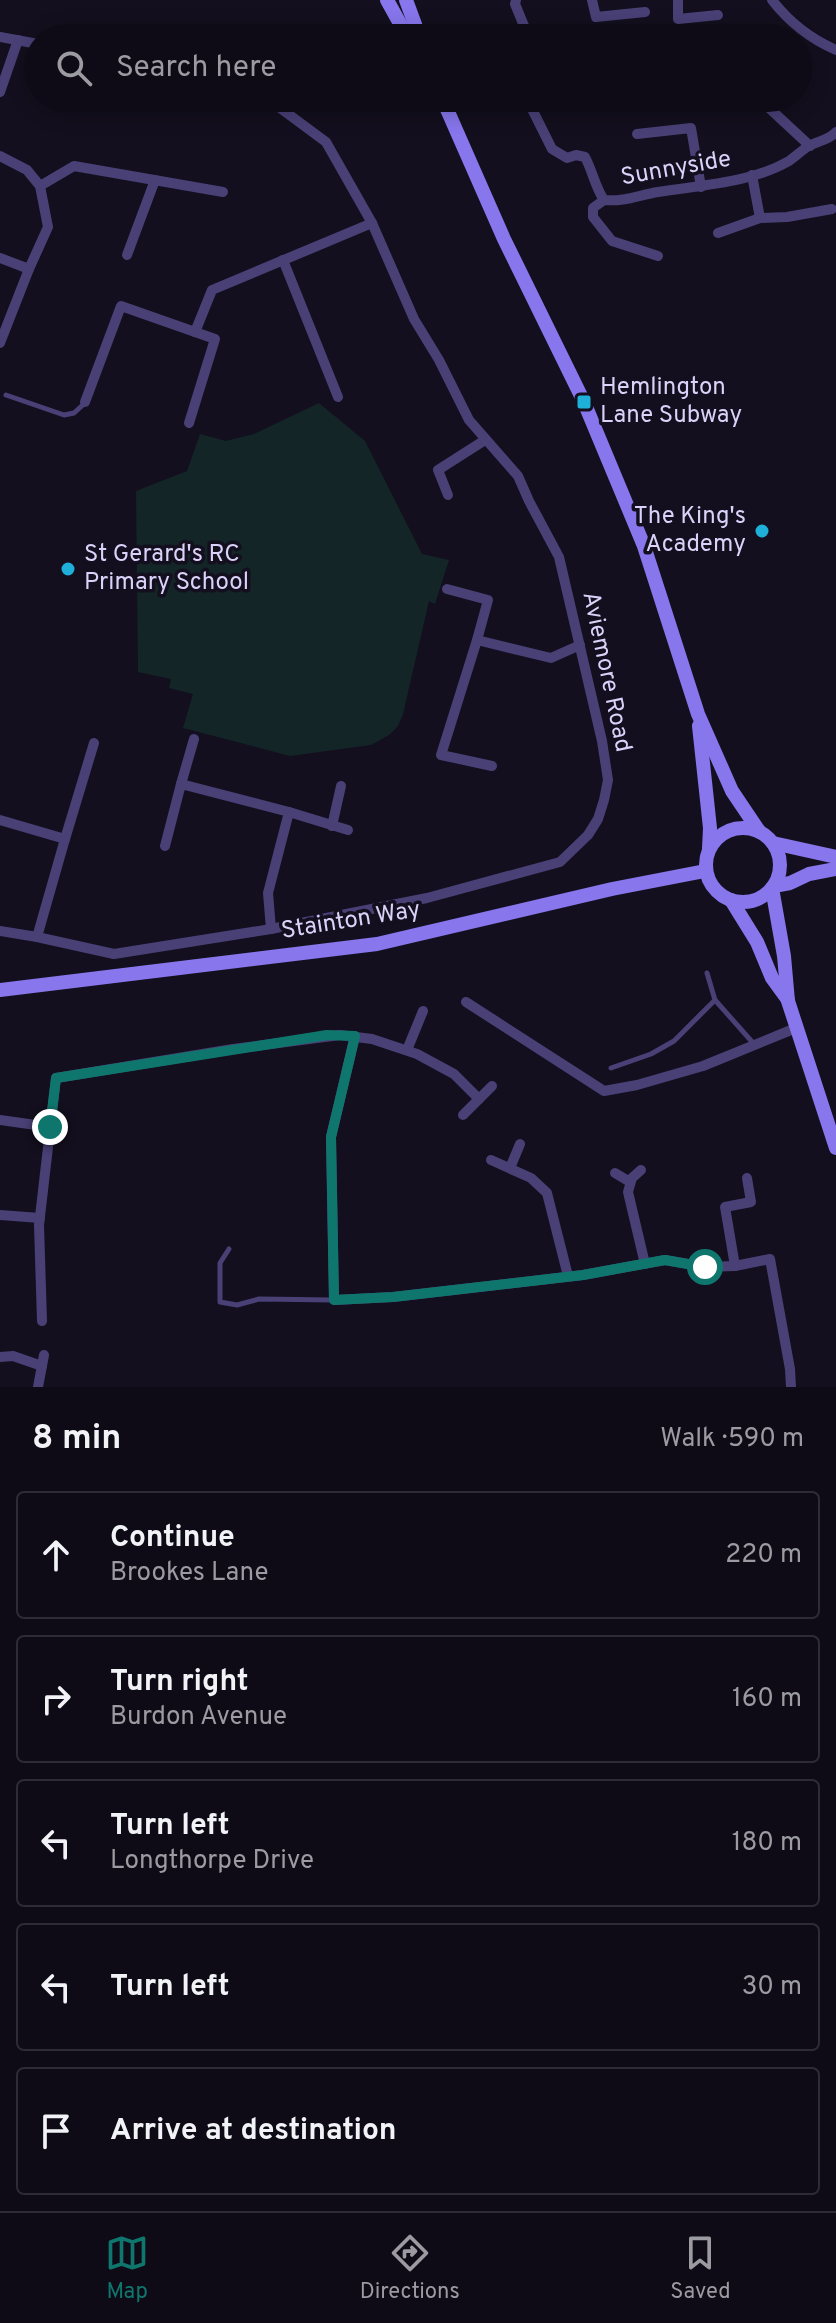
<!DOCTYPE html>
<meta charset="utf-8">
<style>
:root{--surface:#0e0b16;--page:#1c1923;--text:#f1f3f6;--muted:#9b9ba1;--line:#2e2b35;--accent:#0f766e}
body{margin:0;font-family:Overpass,sans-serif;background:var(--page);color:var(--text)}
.stop{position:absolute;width:24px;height:24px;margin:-18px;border:6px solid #0f766e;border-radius:50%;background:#fff}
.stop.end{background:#0f766e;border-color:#fff;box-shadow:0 2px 8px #0008}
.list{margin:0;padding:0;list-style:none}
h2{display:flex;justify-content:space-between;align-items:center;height:104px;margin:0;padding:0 32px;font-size:34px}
h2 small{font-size:26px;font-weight:400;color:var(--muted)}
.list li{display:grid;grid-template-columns:52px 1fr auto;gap:24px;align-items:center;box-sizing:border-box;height:128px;margin:0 16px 16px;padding:0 16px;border:2px solid var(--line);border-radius:8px}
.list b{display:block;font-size:30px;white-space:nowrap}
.list p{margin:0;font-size:26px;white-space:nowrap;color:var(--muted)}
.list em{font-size:26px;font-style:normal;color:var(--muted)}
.icon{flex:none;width:44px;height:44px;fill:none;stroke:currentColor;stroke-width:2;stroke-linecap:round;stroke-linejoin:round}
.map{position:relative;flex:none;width:836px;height:1387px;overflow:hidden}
.search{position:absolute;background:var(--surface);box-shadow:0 4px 20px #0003;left:24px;right:24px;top:24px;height:88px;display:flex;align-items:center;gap:20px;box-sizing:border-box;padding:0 28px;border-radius:44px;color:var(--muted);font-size:30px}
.sheet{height:824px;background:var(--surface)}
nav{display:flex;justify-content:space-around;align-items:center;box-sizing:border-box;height:112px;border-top:2px solid var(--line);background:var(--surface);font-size:22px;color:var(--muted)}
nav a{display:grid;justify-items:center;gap:4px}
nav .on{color:var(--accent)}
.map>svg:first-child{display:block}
</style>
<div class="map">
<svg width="836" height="1387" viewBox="0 0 836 1387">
<rect width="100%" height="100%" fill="#130f1e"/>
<path fill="#132527" d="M319 403 365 441 422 554 449 560 435 604 429 601 403 714 398 726 389 735 371 745 290 756 183 728 193 694 169 688 171 679 138 672 136 491 187 471 200 434 226 441 254 434Z"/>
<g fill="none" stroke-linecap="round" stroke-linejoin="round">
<g stroke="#494076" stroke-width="5">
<path d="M6 395 64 415 74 413 85 403"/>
<path d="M707 973 715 1000 754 1044"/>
<path d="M611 1068 651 1054 674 1041 715 1000"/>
<path d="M229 1249 220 1263V1302L237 1305 259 1299 333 1300"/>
</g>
<g stroke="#494076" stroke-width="10">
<path d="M516 0 515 4 529 38"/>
<path d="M592 0 596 17 645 12"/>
<path d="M678 0V19L718 15"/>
<path d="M772 0C789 22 811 39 836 50"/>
<path d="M0 37 38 44"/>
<path d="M212 38 213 33"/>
<path d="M0 92 18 40"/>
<path d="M529 98 530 105 552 149 567 158 576 155 585 157C593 172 595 187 604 200 624 202 639 195 658 192 701 185 751 183 789 161 796 156 802 150 809 146 818 141 829 140 836 132"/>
<path d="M775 98 768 107 810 146"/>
<path d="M637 134 691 128 701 187"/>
<path d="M0 156 27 170 40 186 48 227 29 269 0 343"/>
<path d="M752 175 760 218"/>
<path d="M40 186 74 166 223 192"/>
<path d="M604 200 593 208V217L612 241 658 256"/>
<path d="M718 233 760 218 787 217 832 209"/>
<path d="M127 255 155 180"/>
<path d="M0 258 29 269"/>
<path d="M283 260 338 397"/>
<path d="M195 332 212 290 372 223"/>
<path d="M85 402 121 306 215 339 189 423"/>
<path d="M448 495 438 470 485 440"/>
<path d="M447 589 488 600 477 640"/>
<path d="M492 766 441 755 477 640 551 658 580 645"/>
<path d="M181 784 194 739"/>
<path d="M289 812 348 830"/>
<path d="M0 820 65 839 37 937"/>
<path d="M332 826 341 786"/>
<path d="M65 839 94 743"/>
<path d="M165 846 181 784 289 812 268 893 271 929"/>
<path d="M0 931 37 937 114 954 271 929 427 898 560 862 588 835 598 819 604 800 608 780 602 741 559 557 529 501 518 476 469 420 439 360 414 319 372 223 326 142 268 99 262 98"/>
<path d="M466 1002 604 1091 637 1085 703 1066 796 1028"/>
<path d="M355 1036 331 1137 334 1300 393 1297 583 1275 665 1260 705 1267 735 1266 770 1259 790 1369 791 1387"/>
<path d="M407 1050 423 1011"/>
<path d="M463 1115 492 1086"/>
<path d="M0 1120 50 1127"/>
<path d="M491 1160 531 1178 547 1193 568 1276"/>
<path d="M510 1168 520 1144"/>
<path d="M641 1170 632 1178 628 1192 645 1264"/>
<path d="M615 1173 630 1182"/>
<path d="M0 1215 40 1218"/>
<path d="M735 1266 725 1207 751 1202 747 1178"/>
<path d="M42 1321 39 1225 56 1078 233 1049 340 1035 372 1039 417 1054 454 1074 479 1099"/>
<path d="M0 1357 13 1356 42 1366"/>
<path d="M38 1387 44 1355"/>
</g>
<g stroke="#8776ec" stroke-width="14">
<path d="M387 0 408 38"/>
<path d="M406 0 420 38"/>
<path d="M442 98 504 239 584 402 644 546 698 714 732 791 759 831"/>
<path d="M699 726 710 828 709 848"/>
<circle cx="743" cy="865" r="37"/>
<path d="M773 843 836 857"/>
<path d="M774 886 790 883 809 874 836 869"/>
<path d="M772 888 784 956 788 1001 836 1148"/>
<path d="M731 900 757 942 772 978 788 1000"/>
<path d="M0 990 377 944 612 889 705 871"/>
</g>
</g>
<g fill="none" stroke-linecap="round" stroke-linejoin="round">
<path stroke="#0f766e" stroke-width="10" d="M50 1127 56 1078 327 1035 355 1036 331 1137 334 1300 393 1297 583 1275 665 1260 705 1267"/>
</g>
<g fill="#1eb0d8" stroke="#130f1e" stroke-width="3">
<rect x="576" y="394" width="16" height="16" rx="4"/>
<circle cx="762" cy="531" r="8"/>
<circle cx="68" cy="569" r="8"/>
</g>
<g text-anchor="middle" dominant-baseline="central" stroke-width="7" stroke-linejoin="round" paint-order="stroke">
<g font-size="24" fill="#dbd2f9" stroke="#130f1e">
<text transform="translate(676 169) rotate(-10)">Sunnyside</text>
<text transform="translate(606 672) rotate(78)">Aviemore Road</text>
<text transform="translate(351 921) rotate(-9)">Stainton Way</text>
</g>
<g font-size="24" fill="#dbd2f9" stroke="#130f1e" text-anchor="start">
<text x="600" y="388">Hemlington<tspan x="600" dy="28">Lane Subway</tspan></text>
<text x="746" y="517" text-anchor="end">The King's<tspan x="746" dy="28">Academy</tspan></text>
<text x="84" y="555">St Gerard's RC<tspan x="84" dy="28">Primary School</tspan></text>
</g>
</g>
</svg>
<div class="stop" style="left:705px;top:1267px"></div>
<div class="stop end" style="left:50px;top:1127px"></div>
<div class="search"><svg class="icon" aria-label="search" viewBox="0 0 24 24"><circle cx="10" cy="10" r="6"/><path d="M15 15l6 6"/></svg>Search here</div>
</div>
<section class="sheet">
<h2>8 min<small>Walk · 590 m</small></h2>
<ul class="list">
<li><svg class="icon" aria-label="ahead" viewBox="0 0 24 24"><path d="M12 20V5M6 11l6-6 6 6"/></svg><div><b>Continue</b><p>Brookes Lane</p></div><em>220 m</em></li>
<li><svg class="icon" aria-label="right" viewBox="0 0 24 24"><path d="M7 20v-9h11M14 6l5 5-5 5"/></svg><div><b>Turn right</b><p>Burdon Avenue</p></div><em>160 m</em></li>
<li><svg class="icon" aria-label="left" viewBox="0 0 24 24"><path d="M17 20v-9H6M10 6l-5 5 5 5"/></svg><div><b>Turn left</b><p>Longthorpe Drive</p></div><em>180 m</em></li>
<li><svg class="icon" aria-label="left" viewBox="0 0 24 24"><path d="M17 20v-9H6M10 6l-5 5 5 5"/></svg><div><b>Turn left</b></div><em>30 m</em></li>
<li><svg class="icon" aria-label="arrive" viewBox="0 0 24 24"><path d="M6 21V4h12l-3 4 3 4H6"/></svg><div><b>Arrive at destination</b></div></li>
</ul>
</section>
<nav>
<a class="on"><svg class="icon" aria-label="map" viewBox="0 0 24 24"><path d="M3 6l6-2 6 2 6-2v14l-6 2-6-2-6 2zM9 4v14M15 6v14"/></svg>Map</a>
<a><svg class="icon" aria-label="directions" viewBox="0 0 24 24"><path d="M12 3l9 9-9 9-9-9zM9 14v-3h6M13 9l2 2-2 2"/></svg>Directions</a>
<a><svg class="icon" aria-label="saved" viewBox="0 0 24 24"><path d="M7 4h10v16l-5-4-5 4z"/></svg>Saved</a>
</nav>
